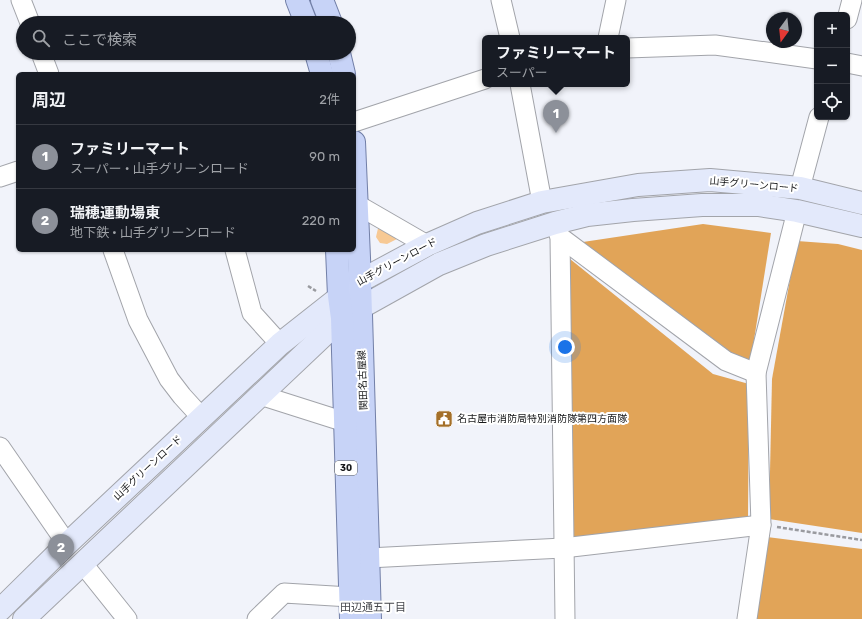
<!DOCTYPE html>
<html lang="ja">
<meta charset="utf-8">
<style>
:root{--surface:#171b24;--page:#20242c;--text:#f1f3f6;--muted:#9ea1a6;--line:#363941;--accent:#8c9099}
body{margin:0;font-family:Rubik,"Noto Sans JP",sans-serif;background:var(--page);color:var(--text)}
.controls{position:absolute;right:12px;top:12px;display:grid;overflow:hidden;border-radius:6px;box-shadow:0 1px 3px #0004}
.controls button{width:36px;height:36px;display:grid;place-items:center;padding:0;border:0;border-bottom:1px solid var(--line);background:var(--surface);color:var(--text);font:20px sans-serif}
.compass{position:absolute;left:766px;top:12px;width:36px;height:36px;border-radius:50%;background:var(--surface);box-shadow:0 1px 3px #0004;rotate:195deg}
.you{position:absolute;left:565px;top:347px;width:14px;height:14px;margin:-10px;border:3px solid #fff;border-radius:50%;background:#1a73e8;box-shadow:0 0 0 6px #1a73e833}
.badge{display:grid;place-items:center;width:26px;height:26px;border-radius:50%;background:var(--accent);color:#fff;font-size:13px;font-weight:700}
.pin{position:absolute;translate:-50% -33px;filter:drop-shadow(0 1px 2px #0008)}
.pin::after{content:'';position:absolute;top:21px;width:14px;height:12px;background:inherit;clip-path:polygon(0 0,100% 0,50% 100%)}
.popup{position:absolute;left:482px;top:35px;width:148px;height:52px;box-sizing:border-box;display:grid;place-content:center;border-radius:6px;background:var(--surface);filter:drop-shadow(0 1px 3px #0005);font-size:13px;white-space:nowrap;color:var(--muted)}
.popup b{font-size:15px;color:var(--text)}
.popup::after{content:'';position:absolute;left:50%;top:100%;margin-left:-8px;border:8px solid transparent;border-top-color:var(--surface)}
.list{margin:0;padding:0;list-style:none}
h2{display:flex;justify-content:space-between;align-items:center;height:52px;margin:0;padding:0 16px;font-size:17px}
h2 small{font-size:13px;font-weight:400;color:var(--muted)}
.list li{display:grid;grid-template-columns:26px 1fr auto;gap:12px;align-items:center;box-sizing:border-box;height:64px;padding:0 16px;border-top:1px solid var(--line)}
.list b{display:block;font-size:15px;white-space:nowrap}
.list p{margin:0;font-size:13px;white-space:nowrap;color:var(--muted)}
.list em{font-size:13px;font-style:normal;color:var(--muted)}
.icon{flex:none;width:22px;height:22px;fill:none;stroke:currentColor;stroke-width:2;stroke-linecap:round;stroke-linejoin:round}
.map{position:relative;flex:none;width:862px;height:619px;overflow:hidden}
.search{position:absolute;background:var(--surface);box-shadow:0 1px 3px #0004;left:16px;top:16px;width:340px;height:44px;display:flex;align-items:center;gap:10px;box-sizing:border-box;padding:0 14px;border-radius:22px;color:var(--muted);font-size:15px}
.panel{position:absolute;background:var(--surface);box-shadow:0 1px 3px #0004;left:16px;top:72px;width:340px;height:180px;border-radius:6px}
.map>svg:first-child{display:block}
</style>
<div class="map">
<svg width="862" height="619" viewBox="0 0 862 619">
<rect width="100%" height="100%" fill="#f1f3fa"/>
<path fill="#f7c994" d="M379 224 401 237 387 244 380 243 376 237Z"/>
<g fill="#e1a458">
<path d="M703 224 771 233 750 365 721 356 583 242Z"/>
<path d="M797 241 838 244 862 250V533L769 519 772 379Z"/>
<path d="M570 259 713 374 749 384 748 518 567 544Z"/>
<path d="M767 537 862 549V619H755Z"/>
</g>
<g fill="none" stroke-linecap="round" stroke-linejoin="round">
<defs>
<g id="street">
<path d="M21 0 30 23"/>
<path d="M501 0 510 38"/>
<path d="M847 19 852 0"/>
<path d="M608 38 616 0"/>
<path d="M627 48 715 45 817 59"/>
<path d="M41 53 49 74"/>
<path d="M847 63 862 66"/>
<path d="M520 84 542 202"/>
<path d="M354 122 485 79"/>
<path d="M0 177 18 171"/>
<path d="M800 188 819 117"/>
<path d="M356 204 427 245"/>
<path d="M555 223 560 237 565 619"/>
<path d="M560 237 726 361 756 373"/>
<path d="M113 250 138 320 169 379 182 396 202 418"/>
<path d="M235 250 252 313 280 344"/>
<path d="M260 395 345 422"/>
<path d="M0 447 67 544"/>
<path d="M368 558 563 548 761 525"/>
<path d="M83 564 127 619"/>
<path d="M257 619 284 593 350 597"/>
<path d="M747 619 761 525 756 373 797 211"/>
</g>
<g id="secondary">
<path d="M0 610 67 544 280 344 360 281 427 245 477 223 542 202 638 185 710 180 800 188 862 203"/>
<path d="M24 619 342 318 439 264 486 245 555 223 587 215 633 210 702 205H758L797 211 862 226"/>
</g>
<g id="primary">
<path d="M297 0 306 23"/>
<path d="M322 0 331 23"/>
<path d="M316 53 322 74"/>
<path d="M339 53 344 74"/>
<path d="M354 142 360 281 370 619"/>
<path d="M337 250 339 296 342 318 351 619"/>
</g>
</defs>
<use href="#street" stroke="#a2a4aa" stroke-width="21"/>
<use href="#secondary" stroke="#a2a4aa" stroke-width="24"/>
<use href="#primary" stroke="#727fa7" stroke-width="24"/>
<g stroke="#999a9f" stroke-width="2.5" stroke-dasharray="4 2" stroke-linecap="butt">
<path d="M308 286 316 291"/>
<path d="M777 527 862 540"/>
</g>
<use href="#street" stroke="#fff" stroke-width="19"/>
<use href="#secondary" stroke="#e3e9fb" stroke-width="22"/>
<use href="#primary" stroke="#c7d3f7" stroke-width="22"/>
</g>
<defs>
<symbol id="civic-square" viewBox="-11 -11 22 22"><rect x="-9" y="-9" width="18" height="18" rx="4" fill="#a46f28" stroke="#fff"/><path d="M-.6-6.5H3V-4.5H.6V-3L4-1V1h2V6H-6V1h2V-1L-.6-3ZM-1.2 2.5V6h2.4V2.5Z" fill="#fff"/></symbol>
</defs>
<g fill-rule="evenodd">
<use href="#civic-square" x="434" y="409" width="20" height="20"/>
</g>
<g text-anchor="middle" dominant-baseline="central" stroke-width="4" stroke-linejoin="round" paint-order="stroke">
<rect fill="#fff" stroke="#5d5e5f" stroke-width="1" x="335" y="461" width="22" height="14" rx="3"/>
<g font-size="9" font-weight="bold" fill="#18191b">
<text x="346" y="468">30</text>
</g>
<g font-size="10" fill="#18191b" stroke="#fff">
<text transform="translate(754 185) rotate(5)">山手グリーンロード</text>
<text transform="translate(397 262) rotate(-28)">山手グリーンロード</text>
<text transform="translate(363 380) rotate(-92)">関田名古屋線</text>
<text transform="translate(148 468) rotate(-43)">山手グリーンロード</text>
</g>
<g font-size="10" fill="#18191b" stroke="#fff" text-anchor="start">
<text x="457" y="419">名古屋市消防局特別消防隊第四方面隊</text>
</g>
<g font-size="11" fill="#46484d" stroke="#fff">
<text x="373" y="607">田辺通五丁目</text>
</g>
</g>
</svg>
<div class="controls">
<button>+</button>
<button>−</button>
<button><svg class="icon" aria-label="locate" viewBox="0 0 24 24"><circle cx="12" cy="12" r="6"/><path d="M12 2v4M12 18v4M2 12h4M18 12h4"/></svg></button>
</div>
<svg class="compass" viewBox="-18 -18 36 36"><path d="M0-13l5 13h-10z" fill="#e53935"/><path d="M0 13l5-13h-10z" fill="#9ea1a6"/></svg>
<div class="you"></div>
<div class="pin badge" style="left:556px;top:133px">1</div>
<div class="popup"><b>ファミリーマート</b>スーパー</div>
<div class="pin badge" style="left:61px;top:567px">2</div>
<div class="search"><svg class="icon" aria-label="search" viewBox="0 0 24 24"><circle cx="10" cy="10" r="6"/><path d="M15 15l6 6"/></svg>ここで検索</div>
<section class="panel">
<h2>周辺<small>2件</small></h2>
<ul class="list">
<li><span class="badge">1</span><div><b>ファミリーマート</b><p>スーパー · 山手グリーンロード</p></div><em>90 m</em></li>
<li><span class="badge">2</span><div><b>瑞穂運動場東</b><p>地下鉄 · 山手グリーンロード</p></div><em>220 m</em></li>
</ul>
</section>
</div>
